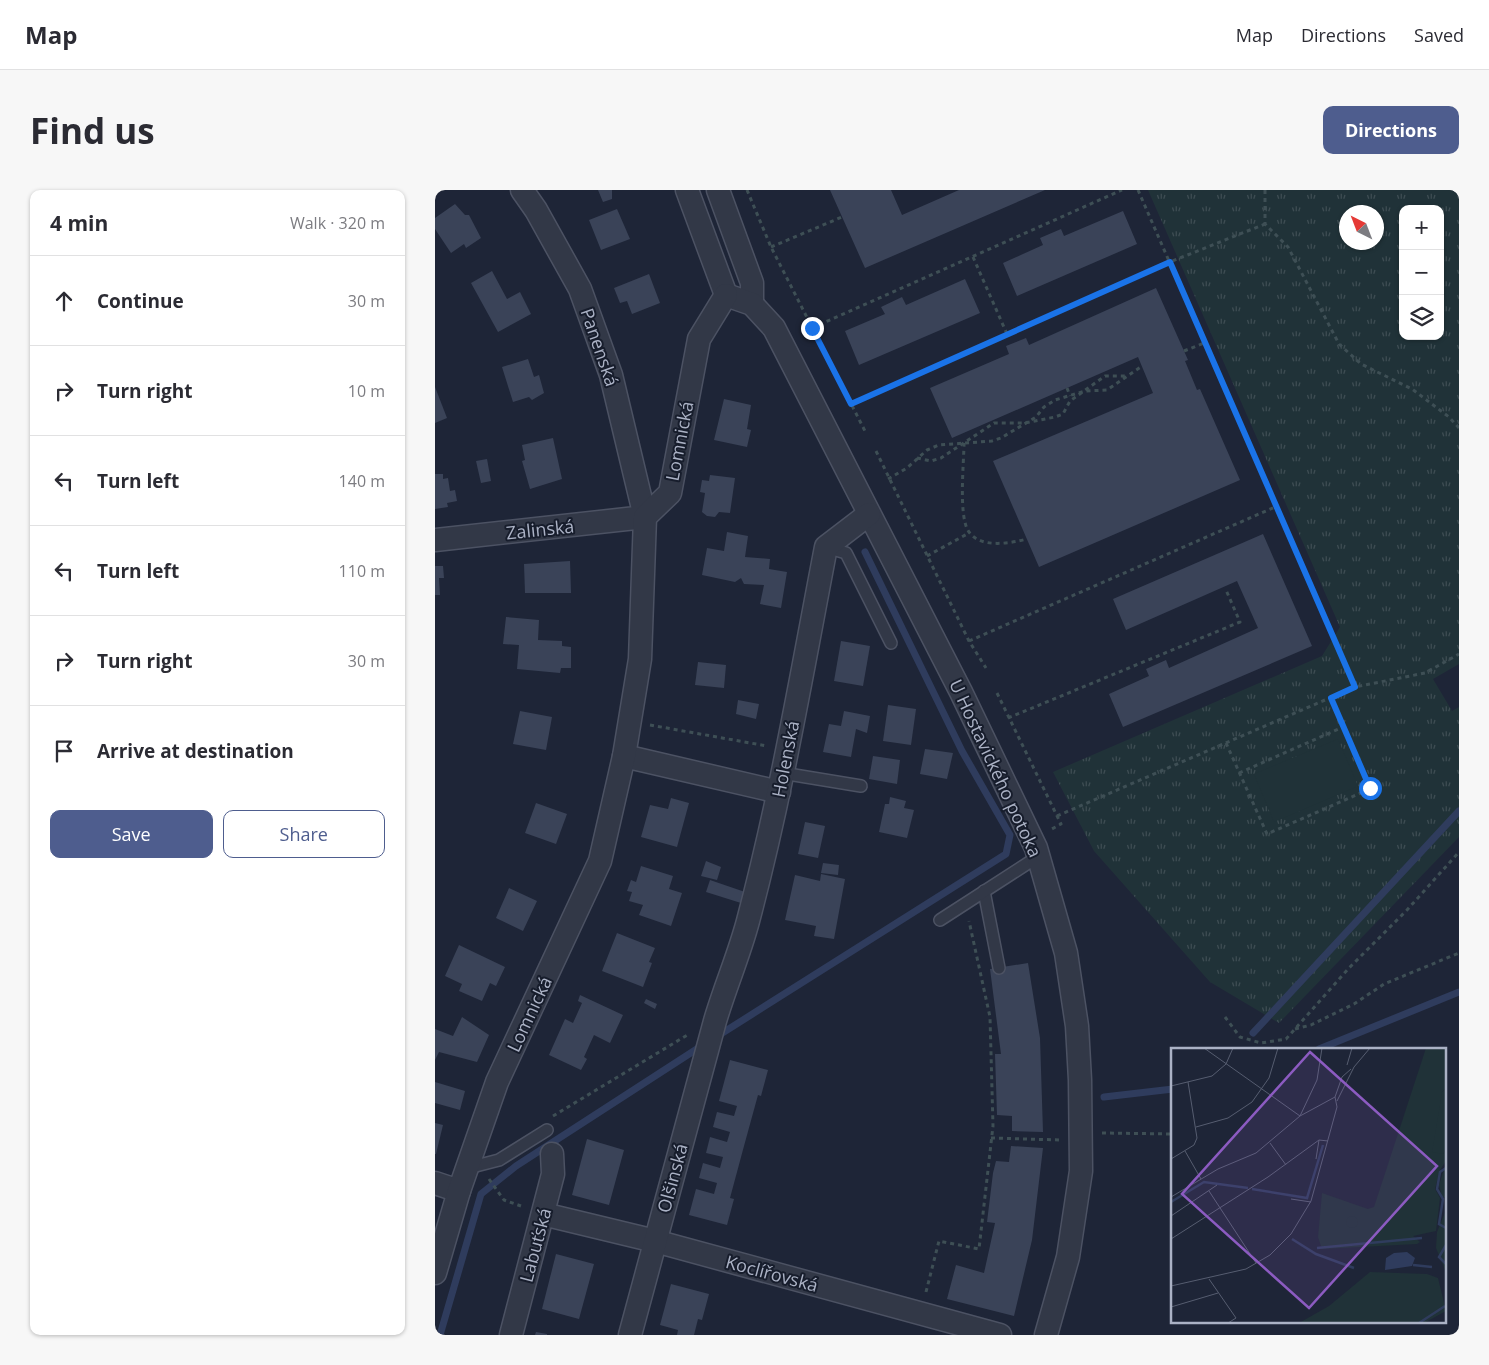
<!DOCTYPE html>
<meta charset="utf-8">
<style>
:root{--surface:#fff;--page:#f7f7f7;--text:#2b2b33;--muted:#7c7c81;--line:#e1e1e2;--accent:#4e5d8e}
body{margin:0;font-family:"Open Sans",sans-serif;background:var(--page);color:var(--text)}
.controls{position:absolute;right:15px;top:15px;display:grid;overflow:hidden;border-radius:10px;box-shadow:0 1px 4px #0004}
.controls button{width:45px;height:45px;display:grid;place-items:center;padding:0;border:0;border-bottom:1px solid var(--line);background:var(--surface);color:var(--text);font:25px sans-serif}
.compass{position:absolute;left:904px;top:15px;width:45px;height:45px;border-radius:50%;background:var(--surface);box-shadow:0 1px 4px #0004;rotate:318deg}
.stop{position:absolute;width:15px;height:15px;margin:-11px;border:4px solid #1a73e8;border-radius:50%;background:#fff}
.stop.end{background:#1a73e8;border-color:#fff;box-shadow:0 1px 5px #0008}
.list{margin:0;padding:0;list-style:none}
h2{display:flex;justify-content:space-between;align-items:center;height:65px;margin:0;padding:0 20px;font-size:21px}
h2 small{font-size:16px;font-weight:400;color:var(--muted)}
.list li{display:grid;grid-template-columns:32px 1fr auto;gap:15px;align-items:center;box-sizing:border-box;height:90px;padding:0 20px;border-top:1px solid var(--line)}
.list b{display:block;font-size:19px;white-space:nowrap}
.list em{font-size:16px;font-style:normal;color:var(--muted)}
.actions{display:flex;gap:10px;padding:15px 20px}
.actions a{flex:1;padding:11px 0;border:1px solid var(--accent);border-radius:10px;text-align:center;font-size:18px;color:var(--accent)}
.actions .main{background:var(--accent);color:#fff}
.icon{flex:none;width:28px;height:28px;fill:none;stroke:currentColor;stroke-width:2;stroke-linecap:round;stroke-linejoin:round}
.map{position:relative;flex:none;width:1024px;height:1145px;overflow:hidden;border-radius:10px}
header{display:flex;align-items:center;gap:30px;box-sizing:border-box;height:70px;padding:0 25px;background:var(--surface);border-bottom:1px solid var(--line)}
header strong{font-size:24px}
nav{display:flex;gap:28px;margin-inline-start:auto;font-size:18px}
.intro{display:flex;align-items:center;justify-content:space-between;box-sizing:border-box;height:120px;padding:0 30px}
h1{margin:0;font-size:35px}
.button{padding:12px 22px;border-radius:10px;background:var(--accent);color:#fff;font-size:18px;font-weight:700}
main{display:flex;gap:30px;padding:0 30px}
aside{flex:1;background:var(--surface);border-radius:10px;box-shadow:0 1px 4px #0004}
.map>svg:first-child{display:block}
</style>
<header>
<strong>Map</strong>
<nav><a>Map</a><a>Directions</a><a>Saved</a></nav>
</header>
<div class="intro"><h1>Find us</h1><a class="button">Directions</a></div>
<main>
<aside>
<h2>4 min<small>Walk · 320 m</small></h2>
<ul class="list">
<li><svg class="icon" aria-label="ahead" viewBox="0 0 24 24"><path d="M12 20V5M6 11l6-6 6 6"/></svg><div><b>Continue</b></div><em>30 m</em></li>
<li><svg class="icon" aria-label="right" viewBox="0 0 24 24"><path d="M7 20v-9h11M14 6l5 5-5 5"/></svg><div><b>Turn right</b></div><em>10 m</em></li>
<li><svg class="icon" aria-label="left" viewBox="0 0 24 24"><path d="M17 20v-9H6M10 6l-5 5 5 5"/></svg><div><b>Turn left</b></div><em>140 m</em></li>
<li><svg class="icon" aria-label="left" viewBox="0 0 24 24"><path d="M17 20v-9H6M10 6l-5 5 5 5"/></svg><div><b>Turn left</b></div><em>110 m</em></li>
<li><svg class="icon" aria-label="right" viewBox="0 0 24 24"><path d="M7 20v-9h11M14 6l5 5-5 5"/></svg><div><b>Turn right</b></div><em>30 m</em></li>
<li><svg class="icon" aria-label="arrive" viewBox="0 0 24 24"><path d="M6 21V4h12l-3 4 3 4H6"/></svg><div><b>Arrive at destination</b></div></li>
</ul>
<div class="actions"><a class="main">Save</a><a>Share</a></div>
</aside>
<div class="map">
<svg width="1024" height="1145" viewBox="0 0 1024 1145">
<defs>
<pattern id="grass-tufts" width="24" height="20" patternUnits="userSpaceOnUse" patternTransform="scale(1.25)"><rect width="24" height="20" fill="#203238"/><path d="M3 7l-1-3M5 7V3M7 7l1-3M15 17l-1-3M17 17v-4M19 17l1-3" fill="none" stroke="#3e4d53"/></pattern>
</defs>
<rect width="100%" height="100%" fill="#1e2537"/>
<path fill="url(#grass-tufts)" fill-rule="evenodd" d="M713 0H1024V474L998 489 1017 521 1024 517V647L844 833 775 792 659 661 618 582 887 466 905 437ZM968 19H1005V146H968ZM912 22H942V52H912Z"/>
<path fill="#203238" d="M903 549 923 596 839 632 819 584Z"/>
<g fill="none" stroke-linecap="round" stroke-linejoin="round">
<g stroke="#2f3c5d" stroke-width="7">
<path d="M818 843 1024 621"/>
<path d="M281 847 571 664 575 645 527 561 430 362"/>
<path d="M884 859 1024 802"/>
<path d="M669 907 738 899"/>
<path d="M5 1145 46 1004 81 976 268 855"/>
</g>
</g>
<g fill="#3a4358">
<path d="M163 0H177V9L168 12Z"/>
<path d="M395 0H456L467 25 524 0H610L430 78Z"/>
<path d="M20 14 30 25H34L46 48 31 58 29 54 16 63 0 39V28Z"/>
<path d="M182 19 195 49 166 60 154 30Z"/>
<path d="M688 21 702 54 582 106 568 73 608 55 605 48 626 39 629 46Z"/>
<path d="M57 81 72 109 85 102 96 124 63 142 36 93Z"/>
<path d="M214 84 225 113 197 124 192 111 185 113 179 98Z"/>
<path d="M530 89 545 123 424 175 410 141 450 124 446 117 467 107 471 115Z"/>
<path d="M721 98 753 170 750 171 762 200 765 199 805 290 604 377 558 271 718 203 703 167 517 248 495 198 574 164 571 156 591 148 594 155Z"/>
<path d="M93 169 99 187 104 185 109 203 97 210 94 207 78 212 67 177Z"/>
<path d="M0 197 12 228 0 233Z"/>
<path d="M289 209 316 215 312 239 316 240 312 257 279 250Z"/>
<path d="M118 248 127 289 95 299 87 271 90 270 87 255Z"/>
<path d="M52 269 56 291 46 293 41 271Z"/>
<path d="M0 284H8V289L13 288 15 301 20 300 22 311 12 313 13 317 0 319Z"/>
<path d="M275 285 300 288 295 323 284 322 280 327 272 326 267 322 270 303 265 302 267 290 274 291Z"/>
<path d="M292 342 313 346 310 367 335 369 334 379 352 382 346 418 325 414 329 395 309 394 306 388 300 392 267 385 272 358 289 361Z"/>
<path d="M828 344 877 456 688 537 674 504 714 486 711 479 731 470 734 478 823 438 802 391 691 440 678 409Z"/>
<path d="M135 371 136 403H90L89 374Z"/>
<path d="M0 376H8L9 388H4L5 405H0Z"/>
<path d="M71 427 104 430 103 450 127 451V456L136 457V478H126L125 483 82 479 84 455 68 454Z"/>
<path d="M406 451 435 456 428 496 399 491Z"/>
<path d="M263 472 291 475 289 498 260 495Z"/>
<path d="M303 510 324 514 321 529 301 524Z"/>
<path d="M453 515 481 519 476 555 448 551Z"/>
<path d="M85 521 117 527 111 560 78 554Z"/>
<path d="M409 521 435 526 432 543 421 539 416 567 388 562 394 534 406 536Z"/>
<path d="M490 559 518 563 512 589 485 584Z"/>
<path d="M438 566 465 570 462 594 434 589Z"/>
<path d="M455 607 471 611 469 618 479 620 472 648 444 642 450 614H454Z"/>
<path d="M236 608 254 613 242 657 206 647 215 615 233 619Z"/>
<path d="M101 613 132 624 121 654 90 643Z"/>
<path d="M370 632 390 636 383 668 363 664Z"/>
<path d="M271 671 286 677 282 690 266 686Z"/>
<path d="M388 673 404 675 403 685 386 683Z"/>
<path d="M206 676 238 686 234 699 247 703 236 736 204 725 208 715 194 711 197 702 192 701 196 690 201 692Z"/>
<path d="M386 684 410 689 399 749 379 746 381 736 350 730 360 685 385 691Z"/>
<path d="M275 690 310 702 306 713 271 702Z"/>
<path d="M74 698 102 711 88 741 61 728Z"/>
<path d="M182 743 220 758 214 772 217 773 208 797 167 781Z"/>
<path d="M24 755 70 777 61 796 55 793 47 811 24 801 27 794 10 786Z"/>
<path d="M593 773 605 848 608 942 577 941V926L562 925 560 864H566L555 779Z"/>
<path d="M145 805 188 825 175 853 159 845 149 867 152 869 146 880 114 865 130 829 138 833 147 813 143 811Z"/>
<path d="M211 809 222 814 220 819 209 813Z"/>
<path d="M27 827 54 845 42 872 4 862 0 870V839L18 846Z"/>
<path d="M295 870 333 880 326 906 323 905 309 956 295 1008 299 1009 292 1035 254 1025 261 999 279 1004 282 993 264 988 268 973 285 978 288 967 271 963 275 947 292 952 295 942 278 937 282 922 299 926 302 916 284 911Z"/>
<path d="M0 892 30 901 25 920 0 913Z"/>
<path d="M0 933 8 935 1 964H0Z"/>
<path d="M152 949 189 960 174 1015 137 1005Z"/>
<path d="M576 956 608 958 597 1050 579 1126 512 1109 521 1075 549 1083 560 1033 552 1032 558 983 561 971 574 972Z"/>
<path d="M121 1064 159 1074 144 1129 107 1119Z"/>
<path d="M236 1094 274 1104 267 1130 263 1129 259 1145H242L243 1140 225 1135Z"/>
<path d="M101 1142 112 1144V1145H100Z"/>
</g>
<g fill="none" stroke-linecap="round" stroke-linejoin="round">
<defs>
<g id="lane">
<path d="M391 357 411 363 456 453"/>
<path d="M347 583 426 596"/>
<path d="M549 701 564 778"/>
<path d="M505 730 604 666"/>
<path d="M33 978 64 970 112 940"/>
</g>
<g id="street">
<path d="M252 0 291 105"/>
<path d="M283 0 317 93V114"/>
<path d="M291 105 317 114 339 138 526 502 601 658 631 763 642 836 645 890 646 981 633 1067 611 1145"/>
<path d="M0 350 210 327 176 185 145 99 101 20 87 0"/>
<path d="M189 566 344 602"/>
<path d="M0 993 24 1001"/>
<path d="M108 1024 220 1051 565 1145"/>
<path d="M0 1083 24 1001 62 892 165 671 189 566 205 469 210 327 235 303 264 149 291 105"/>
<path d="M76 1145 118 984 117 964"/>
<path d="M195 1145 280 831C290 797 304 765 313 731 346 607 367 482 391 357L434 324"/>
</g>
</defs>
<use href="#lane" stroke="#4c5263" stroke-width="14"/>
<use href="#street" stroke="#4c5263" stroke-width="25"/>
<g stroke="#3e4f55" stroke-width="3" stroke-dasharray="4 4" stroke-linecap="butt">
<path d="M312 0 336 57 431 243"/>
<path d="M703 0 920 497"/>
<path d="M830 0V34L853 57 904 154 926 174 977 199 1014 227 1024 238"/>
<path d="M336 57 407 27"/>
<path d="M538 67 572 144"/>
<path d="M377 138 687 0"/>
<path d="M749 161 769 153"/>
<path d="M632 198 635 206"/>
<path d="M416 214 735 72 830 34"/>
<path d="M529 253C529 273 523 327 534 342 546 359 576 353 592 349"/>
<path d="M441 261 534 451 551 478"/>
<path d="M482 268 496 271 506 268 559 233H590L620 227 628 224 635 211 670 186H692"/>
<path d="M453 289 472 278 492 260 504 255 557 251 566 248 601 227 609 217 620 210 650 201 672 200 707 176"/>
<path d="M492 366 534 343"/>
<path d="M534 451 840 317"/>
<path d="M562 503 626 634 615 640"/>
<path d="M573 528 805 432 791 400"/>
<path d="M215 535 332 556"/>
<path d="M791 553 832 644 935 599 896 508"/>
<path d="M804 583 908 537 914 539"/>
<path d="M622 626 920 497 990 483 1024 464"/>
<path d="M790 827 805 847 826 853 851 849 914 778 972 720 1024 662"/>
<path d="M860 839 876 835 919 814 949 794 1024 763"/>
<path d="M118 926 254 844"/>
<path d="M667 943 738 944"/>
<path d="M556 948 625 950"/>
<path d="M54 989 69 1010 86 1016"/>
<path d="M491 1102 504 1051 544 1059 558 936 555 827 534 731"/>
</g>
<use href="#lane" stroke="#323847" stroke-width="11"/>
<use href="#street" stroke="#323847" stroke-width="22"/>
</g>
<g fill="none" stroke-linecap="round" stroke-linejoin="round">
<path stroke="#1a73e8" stroke-width="6" d="M377 138 416 214 735 72 920 497 896 508 935 598"/>
</g>
<g text-anchor="middle" dominant-baseline="central" stroke-width="4" stroke-linejoin="round" paint-order="stroke">
<g font-size="18" fill="#abb2c5" stroke="#171d2c">
<text transform="translate(165 157) rotate(71)">Panenská</text>
<text transform="translate(244 251) rotate(-79)">Lomnická</text>
<text transform="translate(105 339) rotate(-6)">Zalinská</text>
<text transform="translate(350 569) rotate(-79)">Holenská</text>
<text transform="translate(561 578) rotate(65)">U Hostavického potoka</text>
<text transform="translate(94 824) rotate(-65)">Lomnická</text>
<text transform="translate(237 988) rotate(-75)">Olšinská</text>
<text transform="translate(100 1055) rotate(-75)">Labuťská</text>
<text transform="translate(337 1083) rotate(15)">Koclířovská</text>
</g>
</g>
<g transform="translate(736 858)">
<rect width="275" height="275" fill="#1e2537"/>
<path d="M255 0H275V40L271 44 272 106 275 101V113L269 122 264 141 269 150 265 183 242 188 249 194 246 196 151 201 147 189 151 145 197 161 203 159ZM199 224 256 226 267 230 275 263 253 275H128L158 258Z" fill="#203238"/>
<path d="M275 40V101L272 106 261 104 271 44ZM275 115V149H271L268 137ZM275 162V224L265 200 266 184Z" fill="#203238"/>
<path d="M175 174a6 6 0 1 1 12 0a6 6 0 1 1-12 0Z" fill="#203238"/>
<path d="M236 204 244 210 241 218 214 222 215 210 223 205Z" fill="#2f3c5d"/>
<path fill="none" stroke="#2f3c5d" stroke-width="2.5" d="M275 120 269 124 266 141 272 151 268 176 275 180M81 141 136 150 152 97M0 154 33 134 77 140M121 191 145 206 183 220M275 197 268 209 275 216M146 200 251 190M242 217 261 219M248 275 274 258"/>
<path fill="none" stroke="#565d70" stroke-width="1" d="M33 0 129 68 146 32 151 0M176 17 181 0M0 38 41 28 55 16 62 0M164 49 171 29 180 21M166 53 183 19 199 0M25 79 57 70 81 54 98 30 107 0M99 95 115 117M14 103 30 131M0 111 23 97 26 90 17 34M145 111 148 92M38 143 85 215M0 149 47 121 85 105 129 68 164 49M120 151 140 154M0 168 46 137M0 191 97 129 148 92 157 93M38 231 65 270 57 275M0 238 75 221 99 207 120 186 140 153 166 59 164 49M0 259 47 245"/>
<path fill="#8c5bc1" fill-opacity="0.15" stroke="#8c5bc1" stroke-width="2.5" d="M139 4 266 118 138 260 11 146Z"/>
<rect width="275" height="275" fill="none" stroke="#abb2c5" stroke-width="2.5"/>
</g>
</svg>
<div class="controls">
<button>+</button>
<button>−</button>
<button><svg class="icon" aria-label="layers" viewBox="0 0 24 24"><path d="M12 4l9 5-9 5-9-5zM3 14l9 5 9-5"/></svg></button>
</div>
<svg class="compass" viewBox="-18 -18 36 36"><path d="M0-13l5 13h-10z" fill="#e53935"/><path d="M0 13l5-13h-10z" fill="#7c7c81"/></svg>
<div class="stop" style="left:935px;top:598px"></div>
<div class="stop end" style="left:377px;top:138px"></div>
</div>
</main>
